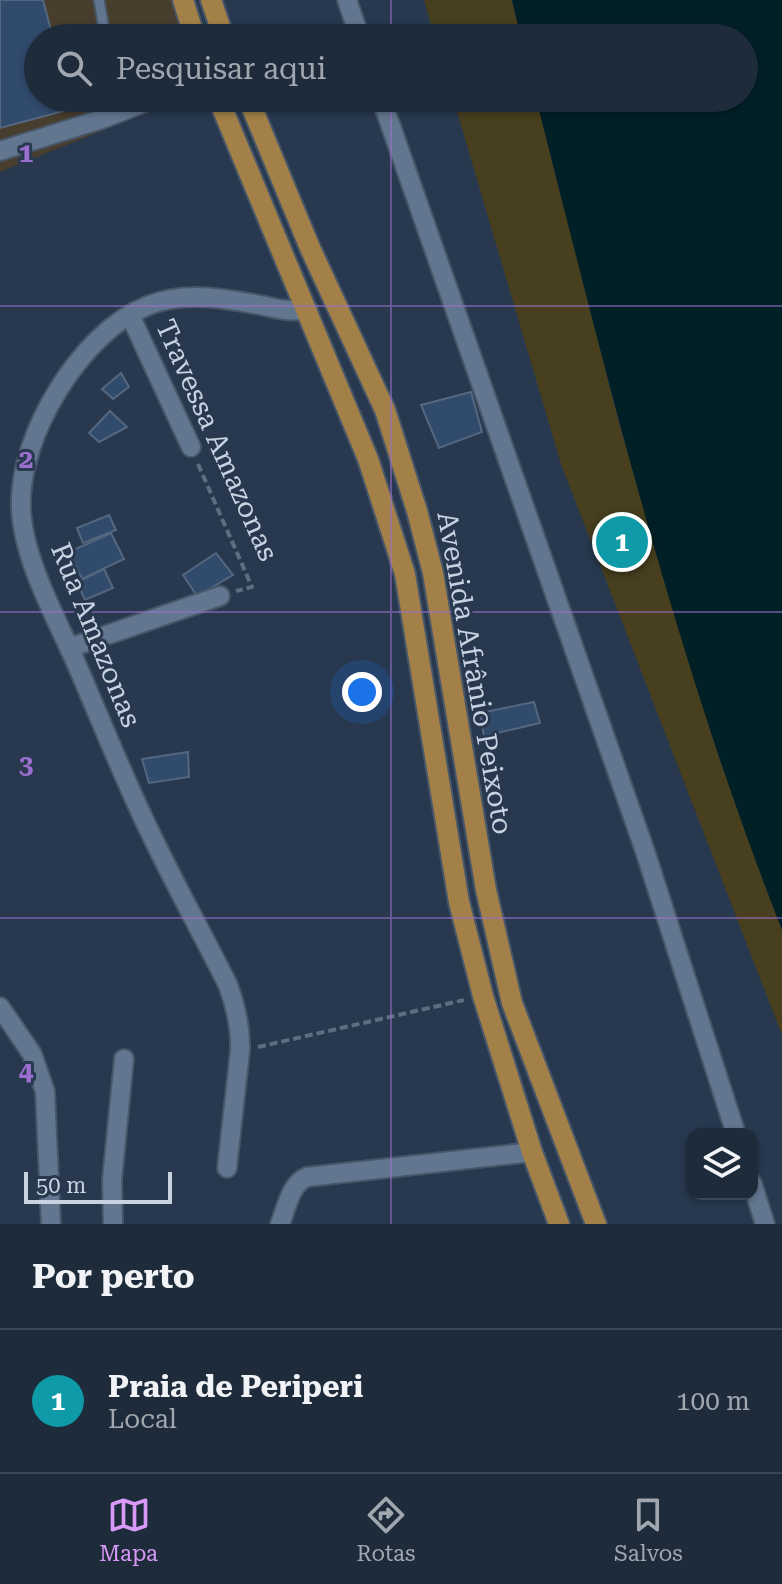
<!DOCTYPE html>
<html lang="pt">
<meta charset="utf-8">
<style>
:root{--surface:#1e2b3b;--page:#263342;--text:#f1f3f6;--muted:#a1a7af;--line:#3c4755;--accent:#d99af7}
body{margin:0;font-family:"Roboto Serif",serif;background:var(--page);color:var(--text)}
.controls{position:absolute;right:24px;bottom:24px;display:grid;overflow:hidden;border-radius:16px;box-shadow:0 2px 6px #0004}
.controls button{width:72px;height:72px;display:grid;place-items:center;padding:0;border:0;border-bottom:2px solid var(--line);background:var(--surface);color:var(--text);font:40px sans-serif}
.scale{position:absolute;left:24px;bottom:20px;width:148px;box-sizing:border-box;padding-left:8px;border:4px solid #c8d3e1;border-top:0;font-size:22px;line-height:28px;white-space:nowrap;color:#c8d3e1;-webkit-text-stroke:6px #28394f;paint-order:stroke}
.you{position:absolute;left:362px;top:692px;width:28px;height:28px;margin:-20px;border:6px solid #fff;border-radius:50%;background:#1a73e8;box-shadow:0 0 0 12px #1a73e833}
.badge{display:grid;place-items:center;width:52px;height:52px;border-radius:50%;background:var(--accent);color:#fff;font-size:26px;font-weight:700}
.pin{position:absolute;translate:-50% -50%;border:4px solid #fff;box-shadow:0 2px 8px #0006}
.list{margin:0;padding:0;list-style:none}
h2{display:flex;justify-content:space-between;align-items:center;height:104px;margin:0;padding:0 32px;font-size:34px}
h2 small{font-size:26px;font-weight:400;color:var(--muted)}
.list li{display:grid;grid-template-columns:52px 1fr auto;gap:24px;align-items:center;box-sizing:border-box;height:144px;padding:0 32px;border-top:2px solid var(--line)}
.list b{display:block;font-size:30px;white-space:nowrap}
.list p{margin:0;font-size:26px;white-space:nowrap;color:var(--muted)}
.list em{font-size:26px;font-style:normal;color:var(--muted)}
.icon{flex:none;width:44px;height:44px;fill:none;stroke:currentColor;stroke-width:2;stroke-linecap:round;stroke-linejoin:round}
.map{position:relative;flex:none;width:782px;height:1224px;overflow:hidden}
.search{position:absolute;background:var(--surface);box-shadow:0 2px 6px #0004;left:24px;right:24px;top:24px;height:88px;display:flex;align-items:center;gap:20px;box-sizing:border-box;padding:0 28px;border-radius:44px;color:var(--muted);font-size:30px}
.sheet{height:248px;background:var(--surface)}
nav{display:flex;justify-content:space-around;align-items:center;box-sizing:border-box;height:112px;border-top:2px solid var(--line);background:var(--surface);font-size:22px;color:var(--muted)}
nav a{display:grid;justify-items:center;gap:4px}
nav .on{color:var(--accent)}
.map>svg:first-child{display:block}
</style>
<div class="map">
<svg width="782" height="1224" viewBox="0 0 782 1224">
<rect width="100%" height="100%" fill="#28394f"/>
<path fill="#483e2e" d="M0 0H177L192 38H38V98H183L0 172Z"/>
<g fill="#483f1f">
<path d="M424 0H512L521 38H435Z"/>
<path d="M453 98H536L619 423 676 619 718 755 782 930V1035L561 464Z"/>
</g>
<path fill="#002026" d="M512 0H782V930C676 661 607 378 536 98H744V38H521Z"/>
<g fill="#314b6d" stroke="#54677f" stroke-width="2">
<path d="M0 0H43L53 38H38V98H68L71 109 0 128Z"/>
<path d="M121 373 129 387 113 399 102 389Z"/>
<path d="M471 392 482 432 439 448 421 405Z"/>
<path d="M110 411 127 427 99 442 89 433Z"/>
<path d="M109 515 116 530 83 543 77 528Z"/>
<path d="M111 533 124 559 82 579 69 552Z"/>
<path d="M216 553 233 575 197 596 183 575Z"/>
<path d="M104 569 113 588 85 600 77 582Z"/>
<path d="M534 702 540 723 484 736 480 713Z"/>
<path d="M188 752 189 777 149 783 142 759Z"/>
</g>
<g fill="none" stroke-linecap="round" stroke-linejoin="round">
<defs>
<path id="service" d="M99 0 104 29"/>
<g id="minor">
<path d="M347 0 360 38"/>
<path d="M381 98 645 851 736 1134"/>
<path d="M0 151 99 120 156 98"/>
<path d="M130 315 191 447"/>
<path d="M69 648 220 596"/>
<path d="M0 1007 32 1054 45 1091 51 1224"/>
<path d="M227 1168 240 1051C241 1027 236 1007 228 985 202 933 173 881 148 828 121 772 98 713 73 656 53 612 23 557 21 508 18 437 80 333 147 306 184 291 222 298 260 305 277 309 291 312 308 310"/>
<path d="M752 1183 765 1224"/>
<path d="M113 1224 112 1180 124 1059"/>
<path d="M280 1224C287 1207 290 1184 307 1177L532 1152"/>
</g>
<g id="primary">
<path d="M183 0 195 38"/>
<path d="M211 0 224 38"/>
<path d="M218 98 368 459 405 574 459 902 483 996 532 1152 559 1224"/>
<path d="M248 98 310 248 385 410 417 511 433 573 486 890 512 1003 596 1224"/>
</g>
</defs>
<use href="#service" stroke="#475668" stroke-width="13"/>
<use href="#minor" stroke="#475668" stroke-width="22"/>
<use href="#primary" stroke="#475668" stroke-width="24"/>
<g stroke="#5e6d80" stroke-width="4" stroke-dasharray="8 4" stroke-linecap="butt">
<path d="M198 464 252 587 236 591"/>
<path d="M258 1047 464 1000"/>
</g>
<use href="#service" stroke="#63768f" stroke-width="9"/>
<use href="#minor" stroke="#63768f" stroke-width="18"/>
<use href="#primary" stroke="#a38048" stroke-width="20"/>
</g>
<path fill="none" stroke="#9a6fcd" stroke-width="2" stroke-opacity="0.55" d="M391 0V38M391 98V1224M0 306H782M0 612H782M0 918H782"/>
<g text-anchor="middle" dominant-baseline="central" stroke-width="6" stroke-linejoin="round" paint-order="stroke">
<g font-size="28" fill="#c8d3e1" stroke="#28394f">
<text transform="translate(217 440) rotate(66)">Travessa Amazonas</text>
<text transform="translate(96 635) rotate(68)">Rua Amazonas</text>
<text transform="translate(475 673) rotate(80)">Avenida Afrânio Peixoto</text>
</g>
</g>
<g font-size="26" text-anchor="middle" font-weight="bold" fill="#9a6fcd" stroke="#28394f" stroke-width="6" stroke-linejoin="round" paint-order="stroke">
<text x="26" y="162">1</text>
<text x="26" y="468">2</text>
<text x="26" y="774">3</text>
<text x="26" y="1080">4</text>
</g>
</svg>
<div class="controls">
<button><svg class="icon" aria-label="layers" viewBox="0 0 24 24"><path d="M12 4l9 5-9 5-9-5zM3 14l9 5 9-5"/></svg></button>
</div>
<div class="scale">50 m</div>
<div class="you"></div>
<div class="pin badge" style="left:622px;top:542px;background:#0f9aa8">1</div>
<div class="search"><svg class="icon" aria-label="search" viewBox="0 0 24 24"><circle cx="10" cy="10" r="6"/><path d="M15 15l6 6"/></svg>Pesquisar aqui</div>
</div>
<section class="sheet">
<h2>Por perto<small></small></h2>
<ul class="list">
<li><span class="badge" style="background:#0f9aa8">1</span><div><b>Praia de Periperi</b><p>Local</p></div><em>100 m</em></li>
</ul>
</section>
<nav>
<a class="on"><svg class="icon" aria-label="map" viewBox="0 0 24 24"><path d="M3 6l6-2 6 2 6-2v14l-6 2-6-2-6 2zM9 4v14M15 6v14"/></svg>Mapa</a>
<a><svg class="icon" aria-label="directions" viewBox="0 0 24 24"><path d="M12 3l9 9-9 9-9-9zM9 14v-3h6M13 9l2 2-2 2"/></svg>Rotas</a>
<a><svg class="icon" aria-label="saved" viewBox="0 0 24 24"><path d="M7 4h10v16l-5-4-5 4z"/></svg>Salvos</a>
</nav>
